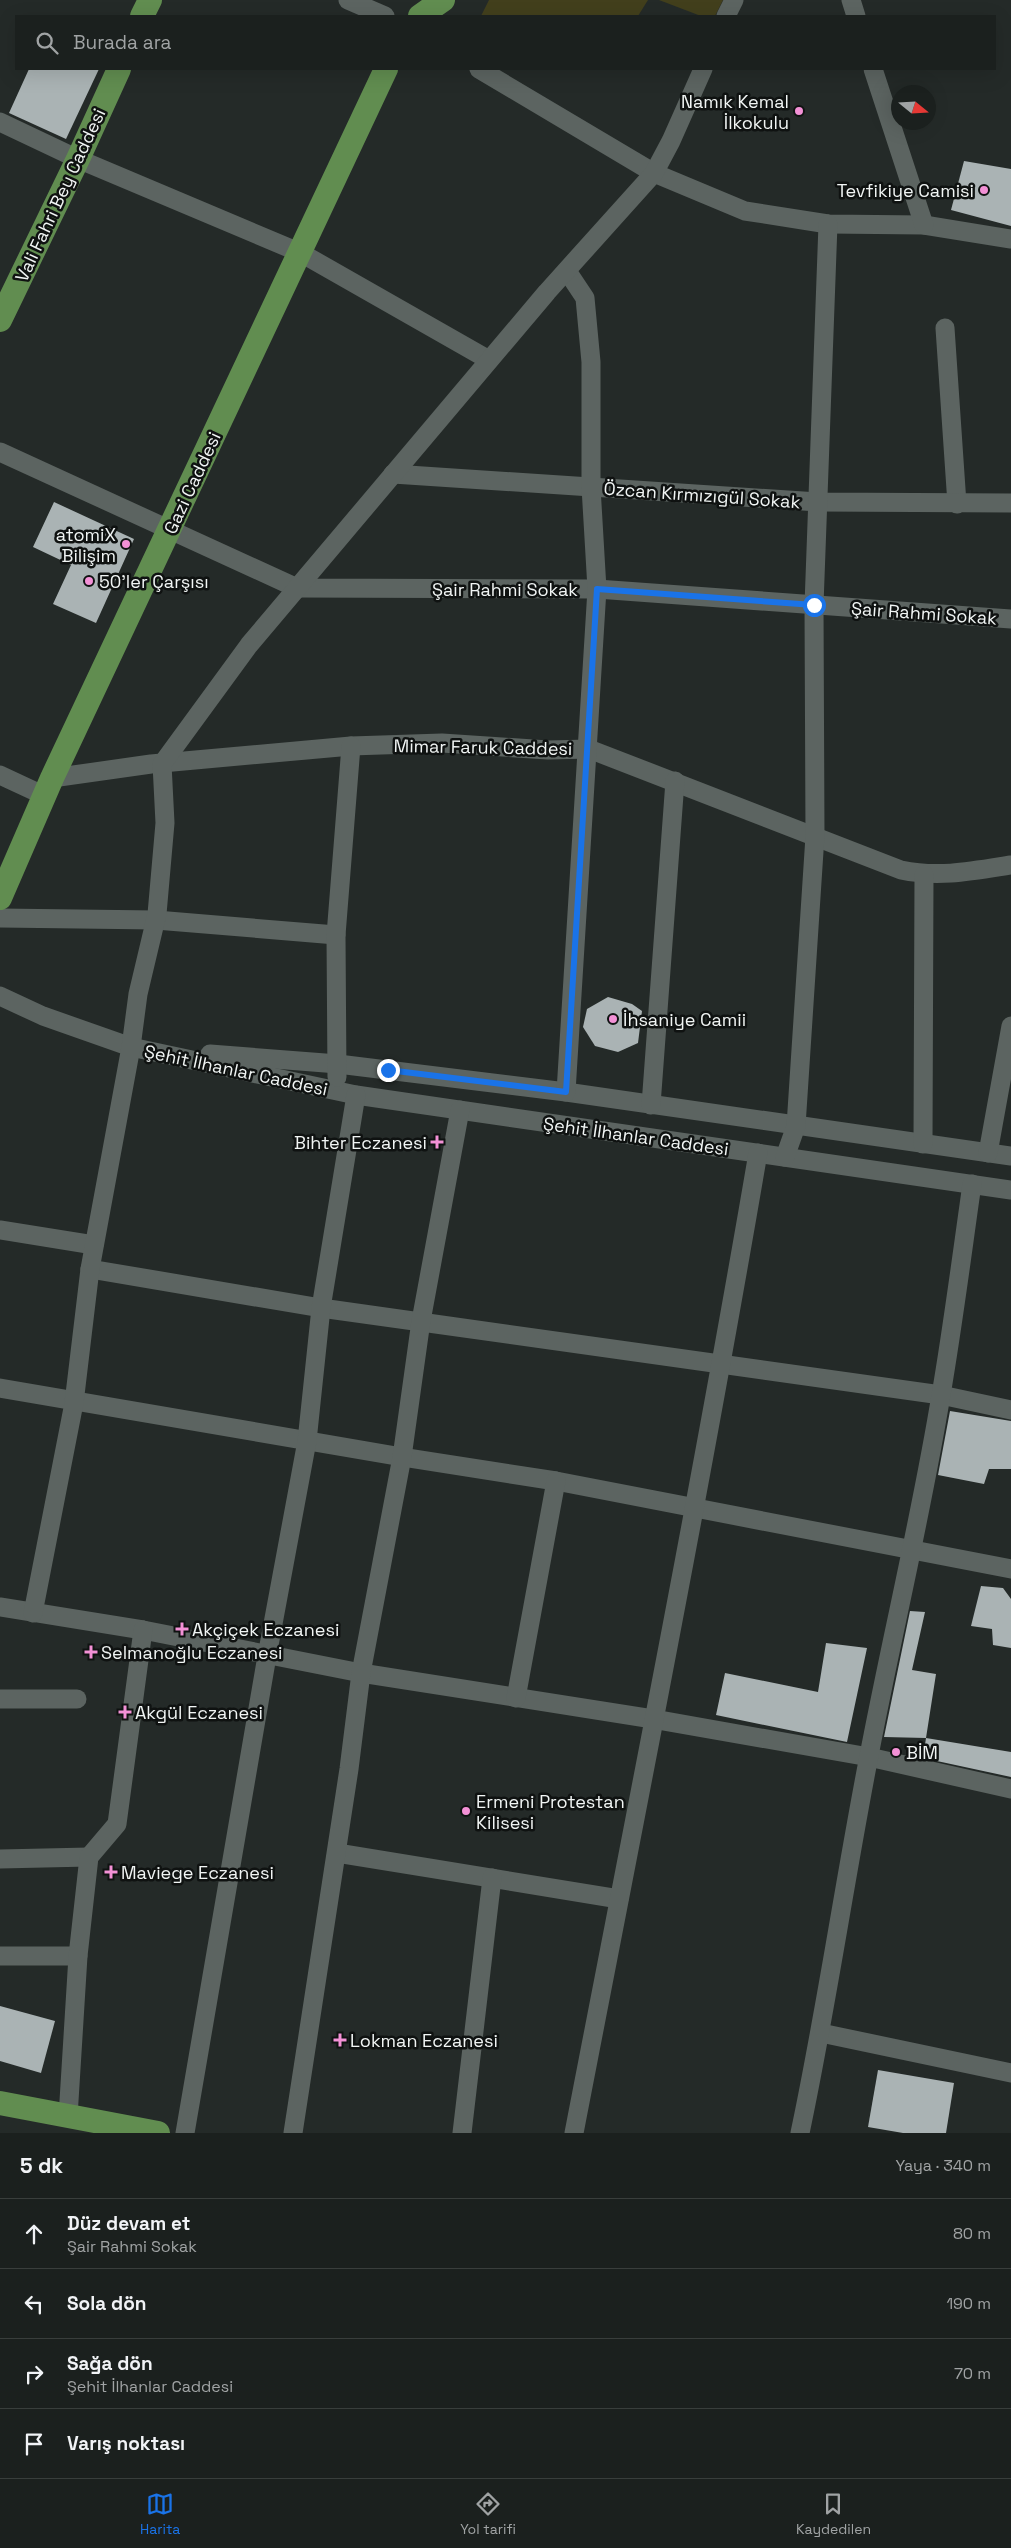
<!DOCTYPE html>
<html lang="tr">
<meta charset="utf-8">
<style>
:root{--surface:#1b201e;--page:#282d2b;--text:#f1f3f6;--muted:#a0a3a4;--line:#393e3c;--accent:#1a73e8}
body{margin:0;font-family:"Space Grotesk",sans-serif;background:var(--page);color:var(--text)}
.compass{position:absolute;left:891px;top:85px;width:45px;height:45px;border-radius:50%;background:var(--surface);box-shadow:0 5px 20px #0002;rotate:108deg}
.stop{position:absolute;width:15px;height:15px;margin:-11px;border:4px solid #1a73e8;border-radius:50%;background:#fff}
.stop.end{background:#1a73e8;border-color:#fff;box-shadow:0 1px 5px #0008}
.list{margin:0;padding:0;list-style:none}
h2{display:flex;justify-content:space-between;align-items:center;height:65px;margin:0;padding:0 20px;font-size:21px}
h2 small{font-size:16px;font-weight:400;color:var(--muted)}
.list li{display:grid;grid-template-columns:32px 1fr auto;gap:15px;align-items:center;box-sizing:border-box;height:70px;padding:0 20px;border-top:1px solid var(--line)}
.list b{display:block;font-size:19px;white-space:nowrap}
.list p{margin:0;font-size:16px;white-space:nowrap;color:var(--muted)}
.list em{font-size:16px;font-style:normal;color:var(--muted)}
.icon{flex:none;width:28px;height:28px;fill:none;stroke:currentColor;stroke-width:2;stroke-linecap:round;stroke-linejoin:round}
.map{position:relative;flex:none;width:1011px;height:2133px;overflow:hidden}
.search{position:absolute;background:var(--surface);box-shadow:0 5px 20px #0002;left:15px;right:15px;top:15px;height:55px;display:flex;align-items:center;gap:12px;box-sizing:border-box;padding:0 18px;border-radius:0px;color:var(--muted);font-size:19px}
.sheet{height:345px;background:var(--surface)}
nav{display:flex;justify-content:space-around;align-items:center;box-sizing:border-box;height:70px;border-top:1px solid var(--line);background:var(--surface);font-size:14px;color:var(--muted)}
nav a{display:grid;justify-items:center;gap:2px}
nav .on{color:var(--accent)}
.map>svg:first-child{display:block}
</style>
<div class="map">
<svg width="1011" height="2133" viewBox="0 0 1011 2133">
<rect width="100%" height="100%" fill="#242a28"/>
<g fill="#423f1c">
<path d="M489 0H648L638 16H481Z"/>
<path d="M659 0H723L715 16H701Z"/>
</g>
<g fill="#aab3b4">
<path d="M29 69H99L66 139 9 113Z"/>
<path d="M964 161 1011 169V226L951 210Z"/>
<path d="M54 502 134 539 96 623 53 604 71 565 33 547Z"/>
<path d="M608 997 632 1004 642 1011 638 1043 618 1052 595 1046 583 1027 587 1009Z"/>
<path d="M950 1411 1011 1421V1469H989L984 1484 938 1475Z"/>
<path d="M981 1586 1003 1588 1011 1599V1648L993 1645 992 1629 971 1626Z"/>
<path d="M910 1611 925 1612 912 1670 936 1674 926 1738 884 1737Z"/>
<path d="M826 1643 867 1648 847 1742 716 1715 725 1673 818 1692Z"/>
<path d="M926 1738 1011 1752V1777L923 1758Z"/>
<path d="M0 2006 55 2021 41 2073 0 2061Z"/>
<path d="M878 2070 954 2083 946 2133H903L868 2127Z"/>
</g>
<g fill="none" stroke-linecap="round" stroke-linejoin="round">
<g stroke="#5c6461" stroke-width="19">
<path d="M348 0 385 16"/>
<path d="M851 0 856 16"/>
<path d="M726 16 734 0"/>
<path d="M479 69 654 173 745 211 828 224 924 225 1011 239"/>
<path d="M873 69 924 225"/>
<path d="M0 122 78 159 301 253 489 360"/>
<path d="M945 328 957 504"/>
<path d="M0 452 297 588 597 589 1011 619"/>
<path d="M393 474 818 502 1011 503"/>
<path d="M0 775 45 796"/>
<path d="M52 778 151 764 351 746 442 743 548 750 589 749 901 870C939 878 973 871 1011 865"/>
<path d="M0 918 156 920 336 935"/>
<path d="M0 996 43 1016 131 1047 356 1095 1011 1190"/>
<path d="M210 1054 338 1064 566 1092 1011 1156"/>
<path d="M337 1077 336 935 351 746"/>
<path d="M566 1092 597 589 591 487V362L585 298 567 271"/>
<path d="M651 1105 675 781"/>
<path d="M923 1144 924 875"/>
<path d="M988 1153 1011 1026"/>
<path d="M785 1157 796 1126 815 836 814 605 828 224"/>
<path d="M0 1230 94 1245"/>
<path d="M90 1269 321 1308 941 1395 1011 1410"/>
<path d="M0 1388 402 1457 556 1481 1011 1569"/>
<path d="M0 1607 143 1630 361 1673 653 1719 869 1757 1011 1789"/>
<path d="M33 1613 74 1403 90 1269 131 1047 138 994 157 914 165 823 162 764 249 645 547 292 654 173 671 141 703 69"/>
<path d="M516 1698 556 1481"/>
<path d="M0 1699H77"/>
<path d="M337 1853 619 1899"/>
<path d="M0 1859 89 1857"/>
<path d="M0 1956H78"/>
<path d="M821 2033 1011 2073"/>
<path d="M68 2117 78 1956 89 1857 117 1824 143 1630"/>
<path d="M185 2133 267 1656 307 1441 321 1308 356 1095"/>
<path d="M293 2133 349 1769 361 1673 402 1457 421 1321 460 1110"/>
<path d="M462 2133 492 1878"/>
<path d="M574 2133C637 1807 702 1481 758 1153"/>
<path d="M800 2133C826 2010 844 1885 868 1761 891 1639 921 1518 941 1395 953 1325 962 1254 972 1184"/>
</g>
<g stroke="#618d50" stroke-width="24">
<path d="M142 16 150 0"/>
<path d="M420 16 443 0"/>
<path d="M0 320 78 159 119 69"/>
<path d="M0 898 52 778 386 69"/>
<path d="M0 2103 158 2133"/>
</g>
</g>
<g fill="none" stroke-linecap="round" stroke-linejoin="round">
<path stroke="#1a73e8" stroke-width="6" d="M388 1070 566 1092 597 589 814 605"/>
</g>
<g fill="#f391d6" stroke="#0f1211" stroke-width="2">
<circle cx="799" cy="111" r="5"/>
<circle cx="984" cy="190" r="5"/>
<circle cx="126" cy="544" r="5"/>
<circle cx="89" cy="581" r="5"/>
<circle cx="613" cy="1019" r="5"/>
<path d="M434.5 1134.5h5v5h5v5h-5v5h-5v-5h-5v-5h5z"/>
<path d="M179.5 1621.5h5v5h5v5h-5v5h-5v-5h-5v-5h5z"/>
<path d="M88.5 1644.5h5v5h5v5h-5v5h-5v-5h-5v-5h5z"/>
<path d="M122.5 1704.5h5v5h5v5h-5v5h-5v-5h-5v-5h5z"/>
<circle cx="896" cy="1752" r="5"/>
<circle cx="466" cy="1811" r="5"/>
<path d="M108.5 1864.5h5v5h5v5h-5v5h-5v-5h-5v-5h5z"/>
<path d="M337.5 2032.5h5v5h5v5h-5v5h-5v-5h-5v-5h5z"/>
</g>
<g text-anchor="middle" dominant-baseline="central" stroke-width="5" stroke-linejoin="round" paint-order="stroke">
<g font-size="18" fill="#f1f5f4" stroke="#0f1211" text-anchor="start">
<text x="789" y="101" text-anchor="end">Namık Kemal<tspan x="789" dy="21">İlkokulu</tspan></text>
<text x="974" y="190" text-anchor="end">Tevfikiye Camisi</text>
<text x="116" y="534" text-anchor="end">atomiX<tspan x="116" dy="21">Bilişim</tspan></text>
<text x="99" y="581">50'ler Çarşısı</text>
<text x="623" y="1019">İhsaniye Camii</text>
<text x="427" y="1142" text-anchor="end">Bihter Eczanesi</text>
<text x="192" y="1629">Akçiçek Eczanesi</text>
<text x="101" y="1652">Selmanoğlu Eczanesi</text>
<text x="135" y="1712">Akgül Eczanesi</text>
<text x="906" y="1752">BİM</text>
<text x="476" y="1801">Ermeni Protestan<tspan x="476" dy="21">Kilisesi</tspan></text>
<text x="121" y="1872">Maviege Eczanesi</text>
<text x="350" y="2040">Lokman Eczanesi</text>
</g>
<g font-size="18" fill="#f1f5f4" stroke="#0f1211">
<text transform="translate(60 195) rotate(-65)">Vali Fahri Bey Caddesi</text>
<text transform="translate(192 483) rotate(-65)">Gazi Caddesi</text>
<text transform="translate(702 495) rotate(4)">Özcan Kırmızıgül Sokak</text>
<text x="505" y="589">Şair Rahmi Sokak</text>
<text transform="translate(924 613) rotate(4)">Şair Rahmi Sokak</text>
<text transform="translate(483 747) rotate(1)">Mimar Faruk Caddesi</text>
<text transform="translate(236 1070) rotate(12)">Şehit İlhanlar Caddesi</text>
<text transform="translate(636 1136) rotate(8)">Şehit İlhanlar Caddesi</text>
</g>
</g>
</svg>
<svg class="compass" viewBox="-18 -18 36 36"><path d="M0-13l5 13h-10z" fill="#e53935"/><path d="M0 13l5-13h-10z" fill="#a0a3a4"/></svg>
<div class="stop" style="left:814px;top:605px"></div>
<div class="stop end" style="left:388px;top:1070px"></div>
<div class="search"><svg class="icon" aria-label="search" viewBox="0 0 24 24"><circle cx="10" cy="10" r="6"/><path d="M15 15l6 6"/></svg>Burada ara</div>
</div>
<section class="sheet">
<h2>5 dk<small>Yaya · 340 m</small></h2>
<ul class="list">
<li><svg class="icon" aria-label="ahead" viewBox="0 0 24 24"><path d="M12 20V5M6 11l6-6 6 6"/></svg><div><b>Düz devam et</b><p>Şair Rahmi Sokak</p></div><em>80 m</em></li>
<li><svg class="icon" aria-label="left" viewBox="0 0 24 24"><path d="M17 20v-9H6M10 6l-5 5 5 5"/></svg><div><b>Sola dön</b></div><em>190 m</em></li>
<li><svg class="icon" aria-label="right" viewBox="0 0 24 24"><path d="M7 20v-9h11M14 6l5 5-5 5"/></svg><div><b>Sağa dön</b><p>Şehit İlhanlar Caddesi</p></div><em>70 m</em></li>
<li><svg class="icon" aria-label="arrive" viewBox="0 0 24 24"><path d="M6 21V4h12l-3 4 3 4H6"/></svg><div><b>Varış noktası</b></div></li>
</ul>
</section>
<nav>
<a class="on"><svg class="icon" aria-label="map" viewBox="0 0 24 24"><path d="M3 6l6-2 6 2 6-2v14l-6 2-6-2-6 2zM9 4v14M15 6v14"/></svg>Harita</a>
<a><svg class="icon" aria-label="directions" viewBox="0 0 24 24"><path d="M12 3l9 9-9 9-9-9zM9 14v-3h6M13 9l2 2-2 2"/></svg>Yol tarifi</a>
<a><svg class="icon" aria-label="saved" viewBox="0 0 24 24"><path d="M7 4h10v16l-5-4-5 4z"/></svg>Kaydedilen</a>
</nav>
